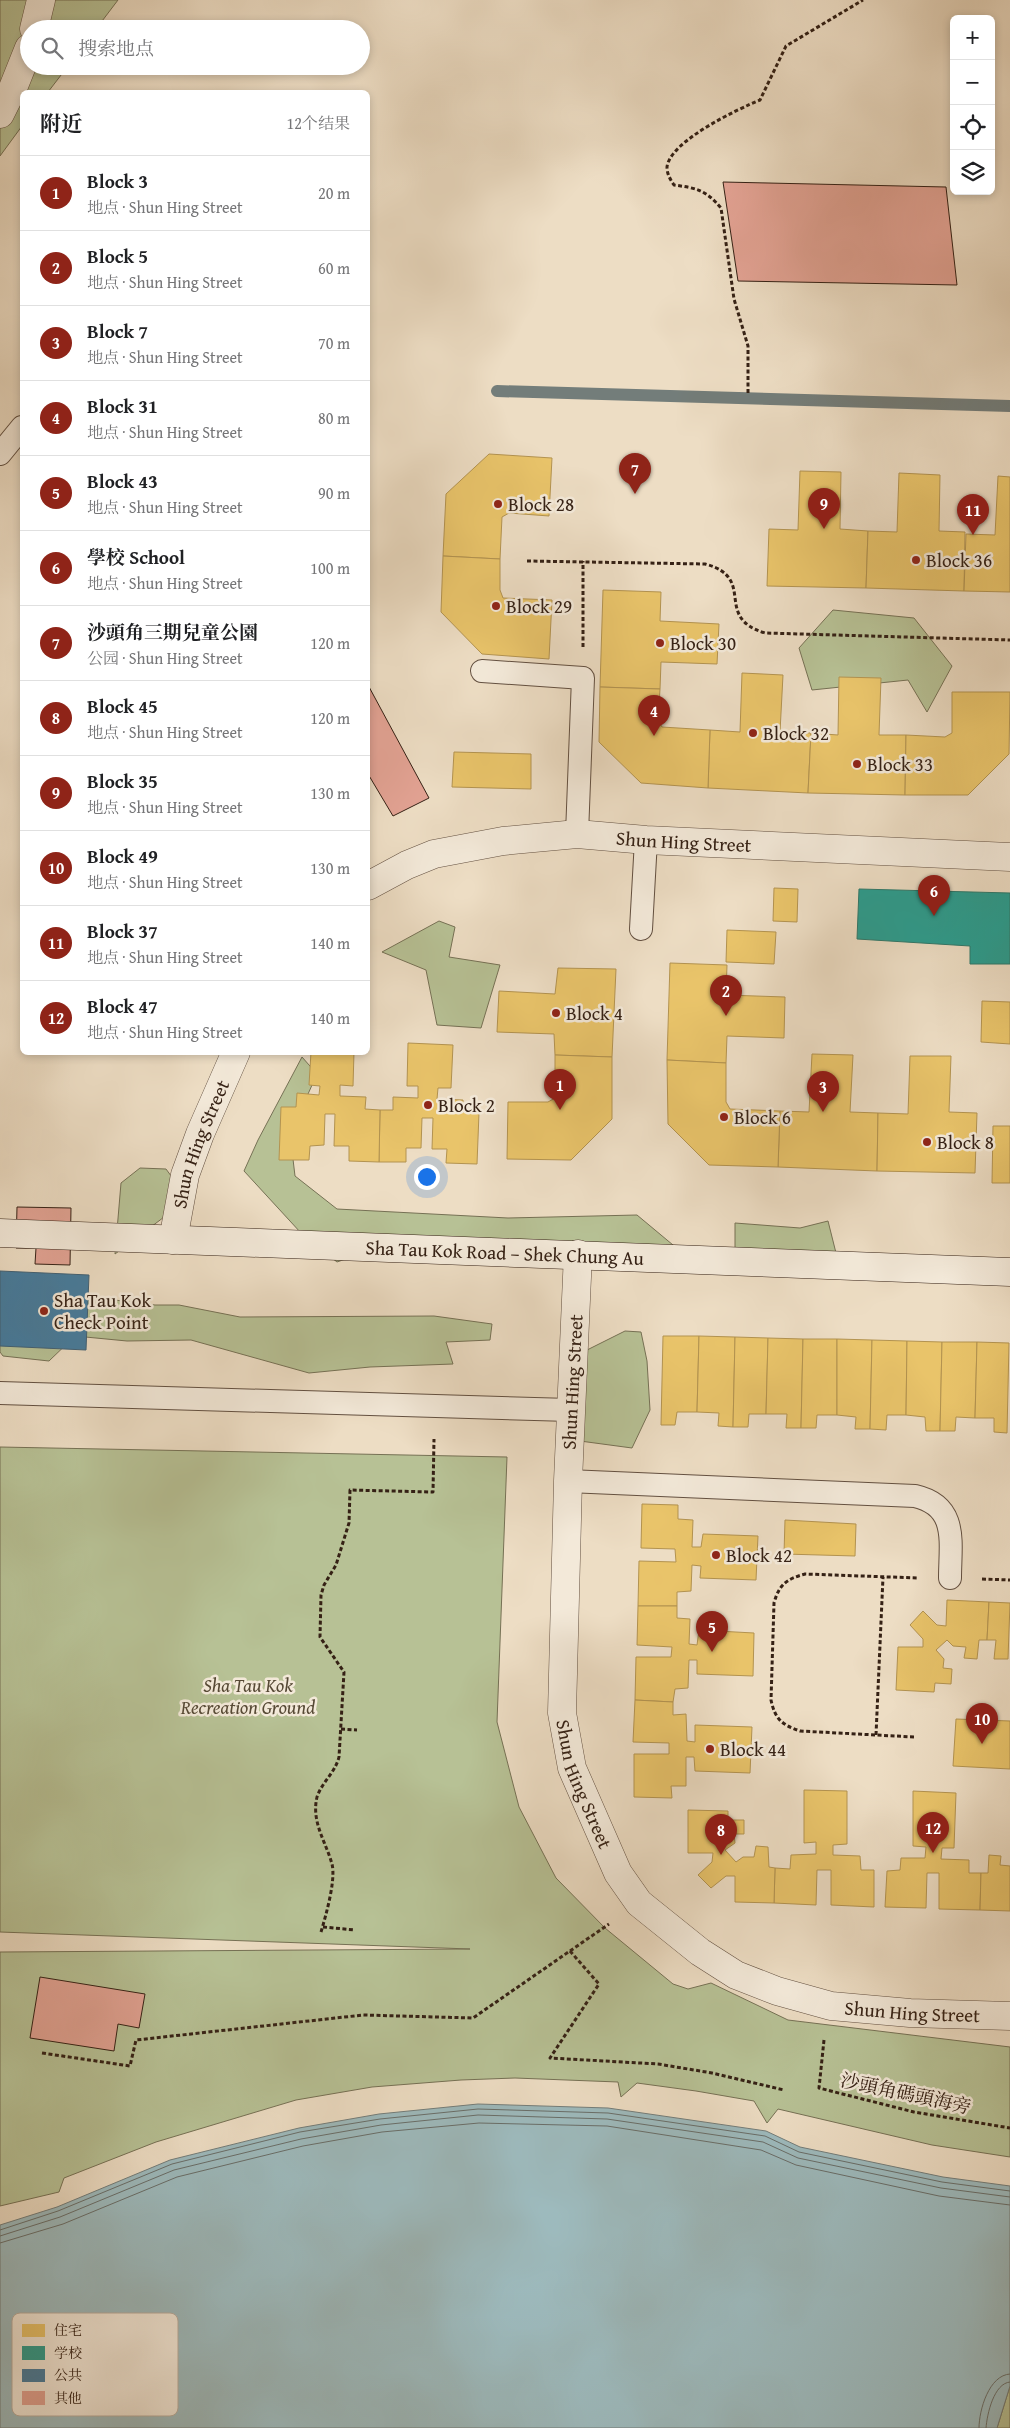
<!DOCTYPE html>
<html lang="zh">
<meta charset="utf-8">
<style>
:root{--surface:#fff;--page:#f2f2f2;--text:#202124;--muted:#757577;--line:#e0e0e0;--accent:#8f2418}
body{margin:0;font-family:"Gentium Book Plus","Noto Serif SC",serif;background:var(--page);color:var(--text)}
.controls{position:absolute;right:15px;top:15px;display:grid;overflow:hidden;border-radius:8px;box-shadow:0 2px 8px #0003}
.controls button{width:45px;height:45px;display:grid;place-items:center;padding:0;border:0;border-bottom:1px solid var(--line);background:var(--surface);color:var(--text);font:25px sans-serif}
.you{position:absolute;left:426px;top:1176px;width:18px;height:18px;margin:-12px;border:4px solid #fff;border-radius:50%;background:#1a73e8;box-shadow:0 0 0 8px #1a73e833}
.badge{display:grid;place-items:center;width:32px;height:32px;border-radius:50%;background:var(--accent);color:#fff;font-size:16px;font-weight:700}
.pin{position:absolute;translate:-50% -41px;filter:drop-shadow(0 1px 2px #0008)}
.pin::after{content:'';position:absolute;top:26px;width:18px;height:15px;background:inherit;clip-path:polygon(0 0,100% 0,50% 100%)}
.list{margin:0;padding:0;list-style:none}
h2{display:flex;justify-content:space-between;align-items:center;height:65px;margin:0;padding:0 20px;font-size:21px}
h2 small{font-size:16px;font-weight:400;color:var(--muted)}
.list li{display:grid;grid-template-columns:32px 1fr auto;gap:15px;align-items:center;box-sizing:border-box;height:75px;padding:0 20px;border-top:1px solid var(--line)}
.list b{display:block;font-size:19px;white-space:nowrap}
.list p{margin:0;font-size:16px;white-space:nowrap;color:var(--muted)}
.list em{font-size:16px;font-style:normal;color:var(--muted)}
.icon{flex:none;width:28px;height:28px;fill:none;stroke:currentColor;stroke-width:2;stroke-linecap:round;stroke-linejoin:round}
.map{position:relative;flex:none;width:1010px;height:2428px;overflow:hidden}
.search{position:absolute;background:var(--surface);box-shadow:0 2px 8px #0003;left:20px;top:20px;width:350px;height:55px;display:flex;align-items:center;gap:12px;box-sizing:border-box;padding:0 18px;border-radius:28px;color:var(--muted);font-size:19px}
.panel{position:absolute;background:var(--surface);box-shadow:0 2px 8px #0003;left:20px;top:90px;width:350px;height:965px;border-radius:8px}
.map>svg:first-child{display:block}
</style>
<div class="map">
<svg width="1010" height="2428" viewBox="0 0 1010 2428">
<rect width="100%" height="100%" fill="#edddc4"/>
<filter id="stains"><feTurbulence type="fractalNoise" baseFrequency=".004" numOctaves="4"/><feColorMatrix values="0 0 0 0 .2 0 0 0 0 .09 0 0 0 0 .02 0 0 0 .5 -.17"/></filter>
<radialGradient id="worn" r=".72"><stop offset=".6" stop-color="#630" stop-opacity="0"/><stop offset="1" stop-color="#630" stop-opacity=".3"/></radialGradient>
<g fill="#b7c195" stroke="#767155">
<path d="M0 0H118L96 29H29V66H68L48 92H22V126L0 156Z"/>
<path d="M833 610 914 618 952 666 927 712 908 680 812 690 799 648Z"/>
<path d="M439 921 455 927 449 957 500 965 481 1028 437 1025 426 970 382 952Z"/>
<path d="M302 1057 317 1074 290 1134 295 1176 337 1209 508 1218 637 1215 679 1250 403 1239 337 1262 301 1233 244 1171 258 1140Z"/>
<path d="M140 1168 166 1169 188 1199 115 1254 121 1183Z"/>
<path d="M828 1221 837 1257 735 1249V1223L800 1228Z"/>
<path d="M26 1289 155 1305H179L240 1317 434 1316 492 1324 490 1340 446 1342 453 1364 370 1367 309 1373 191 1340 127 1341 75 1336 49 1361 3 1356 0 1352V1305Z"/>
<path d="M625 1331 641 1332 647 1361 650 1410 632 1448 580 1441 581 1353Z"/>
<path d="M0 1447 507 1457 497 1722 519 1807 556 1878 605 1928 673 1984 688 1989 711 1983 788 2020 1010 2047V2157L932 2145 778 2109 767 2123 754 2101 696 2091 637 2083 621 2097 618 2082 515 2078 461 2080 372 2087 296 2100 156 2142 64 2178 59 2192 0 2206V1952L470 1949 0 1932Z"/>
<path d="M1010 2386V2428H997Z"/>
</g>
<path fill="#9dbabd" stroke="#737d7a" d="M478 2104 608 2108 766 2131 800 2147 943 2177 1010 2186V2386L997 2428H0V2225L57 2207 170 2160 299 2128 379 2114Z"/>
<g fill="#e9c46a" stroke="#b39350">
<path d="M489 454 552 458 549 516 509 513 502 517 500 559 443 556 446 494Z"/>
<path d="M800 471 841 472 840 529 868 531 866 588 767 586 769 529 798 530Z"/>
<path d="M899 473 940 475 939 531 965 532 964 591 866 588 868 531 897 532Z"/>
<path d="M998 476 1010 477V592L964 591 966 534 995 535Z"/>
<path d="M443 556 500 559V590L503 598 552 600 549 659 482 654 441 612Z"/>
<path d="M603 590 661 592 660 621 719 624 717 664 661 662 660 689 600 687Z"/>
<path d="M742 673 783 675 780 732 811 733 808 793 708 788 710 730 740 732Z"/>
<path d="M839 677 881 678 879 735H906L905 795 808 793 811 733 838 735Z"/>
<path d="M600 687 660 689 658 720 662 727 710 730 708 788 641 783 599 742Z"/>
<path d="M952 692H1010L1009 754 968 795H905L906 735 945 737 952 733Z"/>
<path d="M454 752 531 754V789L452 787Z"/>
<path d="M774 888 798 889 797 922 773 921Z"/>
<path d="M727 930 776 932 774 964 726 962Z"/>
<path d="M670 963 727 965 726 995 785 997 784 1038 727 1036 726 1063 667 1060Z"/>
<path d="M558 968 616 969 612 1057 555 1055 554 1034 497 1032 499 991 555 994Z"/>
<path d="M982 1001 1010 1002V1044L981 1042Z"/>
<path d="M408 1043 453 1045 451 1088H438L437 1099 463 1100V1112L479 1113 477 1164 446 1163 447 1149H432L433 1118H422L421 1148H406V1162H379L380 1110H393V1097L418 1098V1086H407Z"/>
<path d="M311 1052H354L353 1086 340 1085V1096L366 1097 365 1109 380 1110 379 1162 349 1161V1146H334L335 1114H325L324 1145 310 1146 309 1160H279L281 1107H296L297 1093 319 1095 320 1086 309 1085Z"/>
<path d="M812 1054 853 1055 850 1112 878 1113 877 1171 778 1167 780 1111 809 1112Z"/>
<path d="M555 1055 612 1057V1119L571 1160 507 1159 508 1102H548L555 1098Z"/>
<path d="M910 1056H951L949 1112 977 1113 975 1173 877 1171 878 1113 908 1114Z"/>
<path d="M667 1060 726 1063V1102L730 1109 780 1111 778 1167 709 1165 668 1124Z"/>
<path d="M993 1126H1010V1183H992Z"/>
<path d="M663 1336H699L697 1412H677L675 1425H661Z"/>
<path d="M699 1336 735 1337 733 1427 718 1426 719 1413 697 1412Z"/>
<path d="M735 1337 768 1338 766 1414H749L748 1427H733Z"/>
<path d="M768 1338 803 1339 801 1428H786L787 1414H766Z"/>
<path d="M803 1339H837V1415H817L816 1428H801Z"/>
<path d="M837 1339 872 1340 870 1429H855L856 1417 837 1415Z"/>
<path d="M872 1340 907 1341 906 1415H887L886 1430 870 1429Z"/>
<path d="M907 1341 942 1342 940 1431H926L925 1417 906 1415Z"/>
<path d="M942 1342H977L975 1418 956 1417 955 1431H940Z"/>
<path d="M977 1342 1009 1343 1007 1433 994 1432V1418H975Z"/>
<path d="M642 1504 678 1505V1519L693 1520 692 1547H701L703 1534 758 1536 756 1580 700 1578 701 1566 692 1565 691 1591 677 1592V1606H638L639 1561 676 1562 675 1549 641 1548Z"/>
<path d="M785 1520 856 1524 855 1556 784 1554Z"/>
<path d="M947 1600 989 1602 987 1640H979L977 1659 964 1658 966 1647 953 1646 947 1640 936 1650 944 1659 943 1668 952 1669 951 1684 935 1683 934 1692 896 1690 898 1647H923V1639L910 1625 923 1611 937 1625 946 1626Z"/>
<path d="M989 1602 1010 1603 1008 1659H994L996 1640H987Z"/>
<path d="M638 1606H677V1618L690 1619 689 1644 697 1645 699 1630 754 1633 753 1676 697 1674V1660H689L688 1688 675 1689 673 1702 635 1700 636 1657H671L672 1647 637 1645Z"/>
<path d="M635 1700 673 1702V1715L686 1714 687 1741 695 1742V1725L752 1727 750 1773 695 1771 694 1757H686V1786H671L672 1798 634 1797V1754H669V1743L633 1742Z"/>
<path d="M956 1719 1010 1721V1769L953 1766Z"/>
<path d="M804 1790 847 1791V1844L833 1845V1855L860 1856 861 1870H874V1907L831 1905V1870H817L816 1905 774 1903 775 1868 790 1869 791 1855 816 1854V1842L804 1843Z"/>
<path d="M913 1791 956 1793 954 1848H942L941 1859 969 1860V1873H981L980 1910 939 1909V1873H927L926 1908 885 1907 887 1871 900 1870 901 1858H925L926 1847 913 1846Z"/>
<path d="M688 1810 728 1811V1820H744V1834H734L735 1843 725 1850 736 1862 743 1857H754L756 1846 768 1847 769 1867 775 1868 774 1903 735 1902V1876H726L711 1888 698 1875 712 1862 713 1853H688Z"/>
<path d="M989 1855 1001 1856 1000 1865 1010 1866V1911L980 1910 981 1873H988Z"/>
</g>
<path fill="#2a9d8f" stroke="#2d786a" d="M859 889 1010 893V964H970V946L857 939Z"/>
<path fill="#457b9d" stroke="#406074" d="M0 1271 89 1275 86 1350 0 1346Z"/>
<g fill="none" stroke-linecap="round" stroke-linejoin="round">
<g stroke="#696e69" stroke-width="1">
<path d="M0 2230 58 2211 172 2164 300 2132 380 2119 478 2109 608 2113 765 2136 799 2152 942 2182 1010 2191"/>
<path d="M0 2236 60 2217 174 2170 301 2139 381 2125 478 2115 607 2119 763 2142 798 2158 941 2188 1010 2197"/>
<path d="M0 2243 63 2224 177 2177 303 2146 382 2132 479 2123 607 2126 761 2150 796 2165 939 2196 1010 2205"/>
<path d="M979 2428C979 2410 989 2375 1010 2374"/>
<path d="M986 2428C987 2414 994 2383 1010 2382"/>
</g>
<path stroke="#737d7a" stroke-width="12" d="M497 391 1010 406"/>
</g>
<g fill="#e2a293" stroke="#352115">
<path d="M723 182 946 187 957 285 738 281Z"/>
<path d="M368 685 429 798 393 816 368 774Z"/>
<path d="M17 1207 71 1208 70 1265 35 1264 36 1248H16Z"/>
<path d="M40 1977 145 1994 139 2028 118 2024 114 2051 30 2038Z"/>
</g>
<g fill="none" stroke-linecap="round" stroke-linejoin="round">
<defs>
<g id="lane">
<path d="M0 454 22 427"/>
<path d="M482 671 583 678 577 834"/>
<path d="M641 929 646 840"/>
<path d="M0 1393 570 1410"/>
<path d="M568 1481 915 1496C959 1506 950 1543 950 1578"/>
</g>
<g id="street">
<path d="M34 29 41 0"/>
<path d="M0 114 13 88 29 48"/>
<path id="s1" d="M368 886 407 865 434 854 503 841 577 834 646 840 1010 857"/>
<path id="s2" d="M173 1240 185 1175 200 1134 236 1052"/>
<path id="s3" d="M578 1254 568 1481 562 1713 572 1768 618 1873 639 1903 700 1952 736 1975 777 1991 831 2006 910 2013 1010 2016"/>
</g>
<g id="secondary">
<path id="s4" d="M0 1233 1010 1272"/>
</g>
</defs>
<use href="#lane" stroke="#635041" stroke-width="24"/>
<use href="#street" stroke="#635041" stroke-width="29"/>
<use href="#secondary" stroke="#352115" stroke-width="29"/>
<g stroke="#352115" stroke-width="3" stroke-dasharray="4 2.5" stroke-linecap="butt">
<path d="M748 393V346L734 299 721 208C706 190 696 188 674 185 670 179 667 174 667 167 670 141 738 109 760 100L786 46 863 0"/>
<path d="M527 561 705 564C758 578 712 617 765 633L1010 640"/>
<path d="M583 647V561"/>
<path d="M982 1579 1010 1580"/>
<path d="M341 1729 357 1730"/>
<path d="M876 1735 883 1577"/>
<path d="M914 1737 800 1731C782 1725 775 1719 771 1700L774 1603C779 1585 786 1579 805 1574L918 1578"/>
<path d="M323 1927 355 1930"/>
<path d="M321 1932C326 1915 336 1880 332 1864 326 1842 311 1822 317 1797 322 1782 335 1773 339 1757L344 1672 320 1637 321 1595 324 1585 336 1565 349 1523 350 1490 433 1492 434 1439"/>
<path d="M570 1951 599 1984 550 2058 658 2064 712 2073 784 2090"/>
<path d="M824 2040 819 2088 914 2112 1010 2128"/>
<path d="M42 2053 130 2066 136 2040 363 2015 473 2018 609 1924"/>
</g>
<use href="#lane" stroke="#f3e9d9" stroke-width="22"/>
<use href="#street" stroke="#f3e9d9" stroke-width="28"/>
<use href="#secondary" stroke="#f3e9d9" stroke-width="28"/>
</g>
<g fill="#8f2418" stroke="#f3e9d9" stroke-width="2">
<circle cx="498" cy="504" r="5"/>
<circle cx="916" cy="560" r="5"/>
<circle cx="496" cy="606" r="5"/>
<circle cx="660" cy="643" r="5"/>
<circle cx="753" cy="733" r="5"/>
<circle cx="857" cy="764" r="5"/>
<circle cx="556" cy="1013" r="5"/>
<circle cx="428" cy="1105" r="5"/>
<circle cx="724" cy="1117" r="5"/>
<circle cx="927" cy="1142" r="5"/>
<circle cx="44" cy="1311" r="5"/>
<circle cx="716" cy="1555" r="5"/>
<circle cx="710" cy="1749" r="5"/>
</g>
<g text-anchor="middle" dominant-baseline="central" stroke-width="5" stroke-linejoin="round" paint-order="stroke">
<g font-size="19" fill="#352115" stroke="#f3e9d9" text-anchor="start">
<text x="508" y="504">Block 28</text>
<text x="926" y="560">Block 36</text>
<text x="506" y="606">Block 29</text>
<text x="670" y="643">Block 30</text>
<text x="763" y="733">Block 32</text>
<text x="867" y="764">Block 33</text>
<text x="566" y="1013">Block 4</text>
<text x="438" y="1105">Block 2</text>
<text x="734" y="1117">Block 6</text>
<text x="937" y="1142">Block 8</text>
<text x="54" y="1300">Sha Tau Kok<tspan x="54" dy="22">Check Point</tspan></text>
<text x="726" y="1555">Block 42</text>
<text x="720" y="1749">Block 44</text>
</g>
<g font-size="19" fill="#352115" stroke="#f3e9d9">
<text stroke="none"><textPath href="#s1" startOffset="325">Shun Hing Street</textPath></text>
<text stroke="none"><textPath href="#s2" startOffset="100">Shun Hing Street</textPath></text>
<text stroke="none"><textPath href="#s4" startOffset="505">Sha Tau Kok Road – Shek Chung Au</textPath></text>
<text transform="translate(572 1382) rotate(-87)">Shun Hing Street</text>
<text stroke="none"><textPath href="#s3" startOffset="534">Shun Hing Street</textPath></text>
<text stroke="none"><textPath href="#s3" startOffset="969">Shun Hing Street</textPath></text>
<text transform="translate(906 2093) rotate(12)">沙頭角碼頭海旁</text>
</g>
<g font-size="19" font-style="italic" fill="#564935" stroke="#f3e9d9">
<text x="248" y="1685">Sha Tau Kok<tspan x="248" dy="22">Recreation Ground</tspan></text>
</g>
</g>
<rect x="12" y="2313" width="166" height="103" rx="8" fill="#f3e9d9" stroke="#baad9e" stroke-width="1"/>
<rect x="22" y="2324" width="23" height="13" fill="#e9c46a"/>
<rect x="22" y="2346" width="23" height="14" fill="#2a9d8f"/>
<rect x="22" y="2369" width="23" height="13" fill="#457b9d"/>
<rect x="22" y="2391" width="23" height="14" fill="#e2a293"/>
<g font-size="14" fill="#352115">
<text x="54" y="2335">住宅</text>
<text x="54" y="2358">学校</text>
<text x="54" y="2380">公共</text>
<text x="54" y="2403">其他</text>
</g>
<rect width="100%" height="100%" filter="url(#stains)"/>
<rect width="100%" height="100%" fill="url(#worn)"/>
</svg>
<div class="controls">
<button>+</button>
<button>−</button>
<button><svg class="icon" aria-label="locate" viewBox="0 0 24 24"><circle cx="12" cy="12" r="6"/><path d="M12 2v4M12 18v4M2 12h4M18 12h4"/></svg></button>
<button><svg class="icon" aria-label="layers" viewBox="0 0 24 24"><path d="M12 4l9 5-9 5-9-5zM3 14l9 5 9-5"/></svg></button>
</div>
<div class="you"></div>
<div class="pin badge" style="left:560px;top:1110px">1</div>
<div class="pin badge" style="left:726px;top:1016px">2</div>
<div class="pin badge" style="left:823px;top:1112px">3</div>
<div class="pin badge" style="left:654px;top:736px">4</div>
<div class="pin badge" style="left:712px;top:1652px">5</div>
<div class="pin badge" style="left:934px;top:916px">6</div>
<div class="pin badge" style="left:635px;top:494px">7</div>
<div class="pin badge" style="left:721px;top:1855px">8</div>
<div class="pin badge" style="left:824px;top:529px">9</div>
<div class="pin badge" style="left:982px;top:1744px">10</div>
<div class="pin badge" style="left:973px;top:535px">11</div>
<div class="pin badge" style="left:933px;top:1853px">12</div>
<div class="search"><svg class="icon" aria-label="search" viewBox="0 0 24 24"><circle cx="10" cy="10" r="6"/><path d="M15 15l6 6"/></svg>搜索地点</div>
<section class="panel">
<h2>附近<small>12个结果</small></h2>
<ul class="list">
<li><span class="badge">1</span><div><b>Block 3</b><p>地点 · Shun Hing Street</p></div><em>20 m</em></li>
<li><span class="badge">2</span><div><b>Block 5</b><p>地点 · Shun Hing Street</p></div><em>60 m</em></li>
<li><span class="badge">3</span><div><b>Block 7</b><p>地点 · Shun Hing Street</p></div><em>70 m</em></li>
<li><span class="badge">4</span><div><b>Block 31</b><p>地点 · Shun Hing Street</p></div><em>80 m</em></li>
<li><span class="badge">5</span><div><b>Block 43</b><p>地点 · Shun Hing Street</p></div><em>90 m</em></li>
<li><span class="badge">6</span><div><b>學校 School</b><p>地点 · Shun Hing Street</p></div><em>100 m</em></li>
<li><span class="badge">7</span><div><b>沙頭角三期兒童公園</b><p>公园 · Shun Hing Street</p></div><em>120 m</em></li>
<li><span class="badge">8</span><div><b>Block 45</b><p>地点 · Shun Hing Street</p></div><em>120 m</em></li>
<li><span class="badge">9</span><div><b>Block 35</b><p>地点 · Shun Hing Street</p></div><em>130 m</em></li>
<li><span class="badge">10</span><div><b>Block 49</b><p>地点 · Shun Hing Street</p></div><em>130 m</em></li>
<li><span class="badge">11</span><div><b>Block 37</b><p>地点 · Shun Hing Street</p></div><em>140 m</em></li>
<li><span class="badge">12</span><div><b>Block 47</b><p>地点 · Shun Hing Street</p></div><em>140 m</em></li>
</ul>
</section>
</div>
